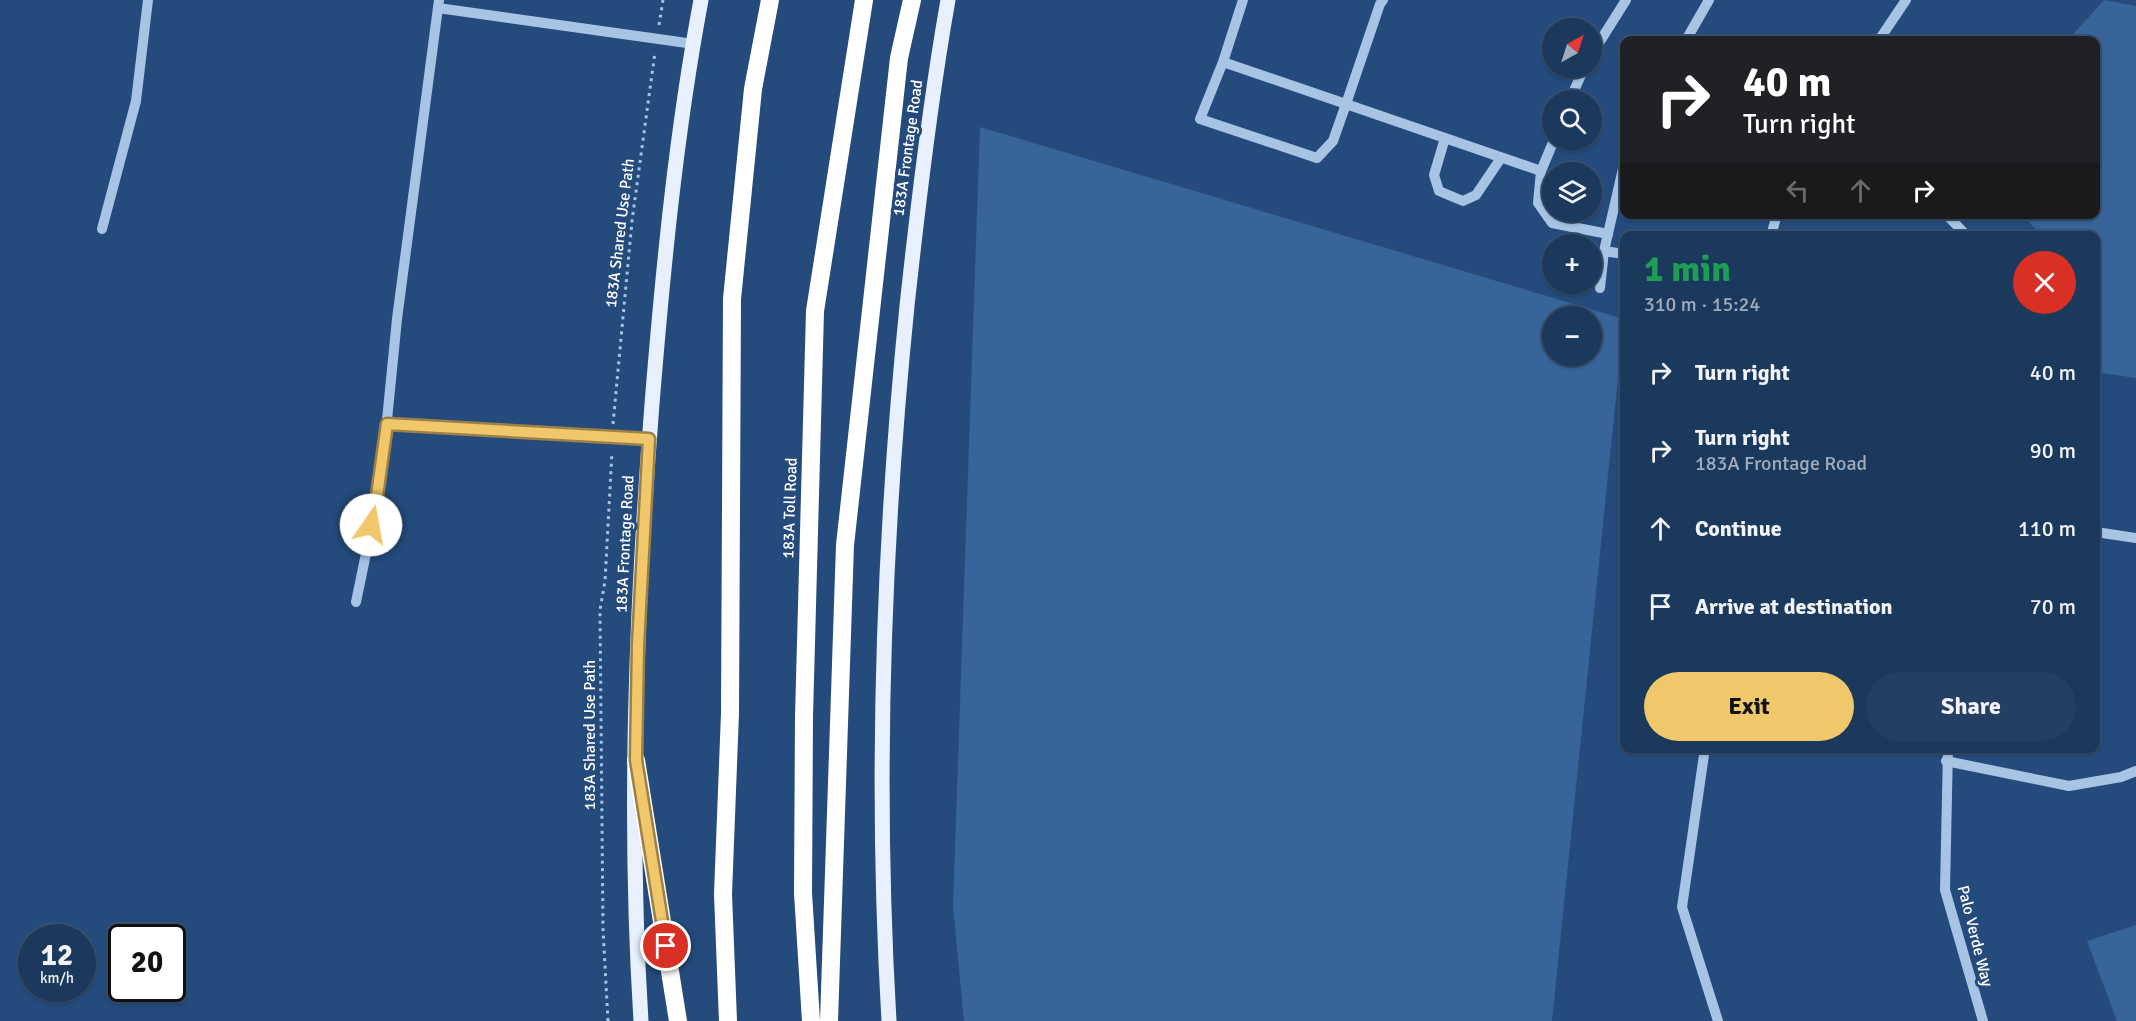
<!DOCTYPE html>
<meta charset="utf-8">
<style>
body{margin:0;font-family:Signika,sans-serif;background:#243f63;color:#f1f3f6;height:100vh;display:flex;flex-direction:column;font-size:22px;white-space:nowrap}
*{box-sizing:border-box;margin:0}
p{font-size:20px;color:#a0acbc}
.icon{flex:none;width:33px;height:33px;fill:none;stroke:currentColor;stroke-width:2;stroke-linecap:round;stroke-linejoin:round}
.map{position:relative;flex:1;overflow:hidden}
.drawer{position:absolute;left:1620px;top:231px;width:480px;height:522px;display:flex;flex-direction:column;background:#1b385d;border-radius:12px;box-shadow:0 2px 4px #0004,0 0 0 2px #395272}
.drawer>*{flex:none}
.hud{position:absolute;left:1620px;top:36px;width:480px;height:183px;border-radius:12px;box-shadow:0 2px 4px #0004,0 0 0 2px #395272;background:#202124;color:#fff;overflow:hidden}
.needle{width:39px;rotate:39deg}
.buttons{position:absolute;left:1542px;top:18px;display:grid;gap:12px}
.buttons a{display:grid;place-items:center;width:60px;height:60px;border-radius:50%;background:#1b385d;box-shadow:0 2px 4px #0004,0 0 0 2px #395272;font-size:30px}
.speed{position:absolute;left:18px;top:924px;display:flex;gap:12px;font-size:30px;font-weight:700;text-align:center}
.speed>*{display:grid;place-content:center;width:78px;height:78px;border-radius:50%;background:#1b385d;box-shadow:0 2px 4px #0004,0 0 0 2px #395272;line-height:1}
.speed small{font-size:15px;font-weight:400}
.speed .limit{border:3px solid #111;border-radius:9px;background:#fff;color:#111}
.pin{position:absolute;display:grid;place-items:center;width:51px;height:51px;color:#fff;margin:-26px;border:3px solid #fff;border-radius:50%;box-shadow:0 2px 6px #0007}
.me{position:absolute;width:66px;margin:-33px;rotate:12deg;stroke-linejoin:round;filter:drop-shadow(0 0 4px #0008)}
.turn{display:flex;align-items:center;gap:21px;height:126px;padding:0 24px;font-size:27px}
.turn .icon{width:78px;height:78px;stroke-width:2.5}
.turn b{display:block;font-size:42px;line-height:51px}
.lanes{display:flex;align-items:center;height:57px;padding:0 24px;background:#0003;justify-content:center;gap:30px;direction:ltr}
.lanes .off{opacity:.35}
.round{display:grid;place-items:center;flex:none;width:63px;height:63px;border-radius:32px;background:#243f63}
.head{display:flex;align-items:center;justify-content:space-between;height:102px;padding:0 24px}
h1{font-size:36px;font-weight:800;line-height:45px;color:#1e9e55}
.action{display:flex;gap:12px;margin-top:auto;padding:12px 24px}
.action a{flex:1;height:69px;border-radius:36px;background:#f0c76b;color:#111;font-size:24px;font-weight:800;line-height:69px;text-align:center}
.action a+a{background:#243f63;color:#f1f3f6}
ul{padding:0;list-style:none}
li{display:flex;align-items:center;gap:18px;height:78px;padding:0 24px}
li div{flex:1}
li b{display:block;font-size:22px}
li em{font-style:normal}
.map>svg:first-child{display:block}
</style>
<div class="map">
<svg width="2136" height="1021" viewBox="0 0 2136 1021">
<rect width="100%" height="100%" fill="#244b7c"/>
<g fill="#376599" fill-rule="evenodd">
<polygon points="2104,0 2136,6 2136,378 2096,372 2096,236 2040,235 2040,232 2020,215 2096,214 2096,40 2068,40"/>
<path d="M980,127L1624,319L1552,1021H964L953,906ZM1552,316H1592V356H1552Z"/>
<polygon points="2136,925 2136,1021 2117,1021 2087,941"/>
</g>
<g fill="none" stroke-linecap="round" stroke-linejoin="round">
<g stroke="#a7c4e5" stroke-width="3" stroke-dasharray="3 4.5" stroke-linecap="butt">
<polyline points="659,25 663,0"/>
<polyline points="613,424 632,221 655,52"/>
<polyline points="608,1021 603,929 600,610 605,581 612,452"/>
</g>
<g stroke="#a7c4e5" stroke-width="10">
<polyline points="1383,0 1380,4 1346,104 1541,171 1538,203 1552,223 1608,234"/>
<polyline points="438,8 694,44"/>
<polyline points="1686,40 1709,0"/>
<polyline points="1879,40 1906,0"/>
<polyline points="1592,54 1626,0"/>
<polyline points="1223,62 1200,119 1317,158 1333,141 1346,104 1223,62 1243,0"/>
<polyline points="1570,100 1584,68"/>
<polyline points="1445,138 1434,175 1439,191 1463,201 1476,195 1501,158"/>
<polyline points="1541,171 1554,140"/>
<polyline points="1946,214 1967,236"/>
<polyline points="102,229 136,101 148,0"/>
<polyline points="1771,236 1777,214"/>
<polyline points="1604,251 1624,254"/>
<polyline points="1600,288 1604,251 1624,164"/>
<polyline points="387,424 649,439"/>
<polyline points="2096,532 2136,538"/>
<polyline points="356,602 375,510 385,440 397,319 439,0"/>
<polyline points="1705,748 1682,907 1718,1021"/>
<polyline points="1948,748 1945,890 1983,1021"/>
<polyline points="1946,761 2069,786 2121,777 2136,771"/>
</g>
<g stroke="#e8f0fd" stroke-width="15">
<path d="M641,1021C628,816 636,608 652,404C663,269 676,133 701,0"/>
<path d="M889,1021C875,783 883,543 907,306C918,204 930,101 948,0"/>
</g>
<g stroke="#fff" stroke-width="18">
<polyline points="636,760 678,1021"/>
<polyline points="728,1021 723,894 730,713 732,299 753,89 770,0"/>
<polyline points="811,1021 803,893 804,716 815,311 864,0"/>
<polyline points="829,1021 845,545 899,58 912,0"/>
</g>
</g>
<g fill="none" stroke-linecap="round" stroke-linejoin="round">
<defs>
<polyline id="route" points="371,525 375,510 387,424 649,439 638,645 636,760 666,946"/>
</defs>
<use href="#route" stroke="#9c8146" stroke-width="15"/>
<use href="#route" stroke="#f0c76b" stroke-width="10"/>
</g>
<g text-anchor="middle" dominant-baseline="central" stroke-width="6" stroke-linejoin="round" paint-order="stroke">
<g font-size="16" fill="#fff" stroke="#244b7c">
<text transform="translate(908 148) rotate(-82)">183A Frontage Road</text>
<text transform="translate(620 233) rotate(-83)">183A Shared Use Path</text>
<text transform="translate(790 508) rotate(-88)">183A Toll Road</text>
<text transform="translate(625 544) rotate(-87)">183A Frontage Road</text>
<text transform="translate(590 735) rotate(-90)">183A Shared Use Path</text>
<text transform="translate(1975 936) rotate(76)">Palo Verde Way</text>
</g>
</g>
</svg>
<div class="buttons">
<a><svg class="needle" viewBox="-14 -14 28 28"><path d="M0-13l5 13h-10z" fill="#e53935"/><path d="M0 13l5-13h-10z" fill="#a0acbc"/></svg></a>
<a><svg class="icon" aria-label="search" viewBox="0 0 24 24"><circle cx="10" cy="10" r="6"/><path d="M15 15l6 6"/></svg></a>
<a><svg class="icon" aria-label="layers" viewBox="0 0 24 24"><path d="M12 4l9 5-9 5-9-5zM3 14l9 5 9-5"/></svg></a>
<a>+</a>
<a>−</a>
</div>
<div class="speed"><div>12<small>km/h</small></div><div class="limit">20</div></div>
<div class="pin" style="left:666px;top:946px;background:#d93025"><svg class="icon" aria-label="arrive" viewBox="0 0 24 24"><path d="M6 21V4h12l-3 4 3 4H6"/></svg></div>
<svg class="me" style="left:371px;top:525px" viewBox="-20 -20 40 40"><circle r="19" fill="#fff"/><path d="M0-13L10 11 0 6-10 11z" fill="#f0c76b"/></svg>
<div class="hud">
<div class="turn"><svg class="icon" aria-label="right" viewBox="0 0 24 24"><path d="M7 20v-9h11M14 6l5 5-5 5"/></svg><div><b>40 m</b>Turn right</div></div>
<div class="lanes"><svg class="icon off" aria-label="left" viewBox="0 0 24 24"><path d="M17 20v-9H6M10 6l-5 5 5 5"/></svg><svg class="icon off" aria-label="ahead" viewBox="0 0 24 24"><path d="M12 20V5M6 11l6-6 6 6"/></svg><svg class="icon" aria-label="right" viewBox="0 0 24 24"><path d="M7 20v-9h11M14 6l5 5-5 5"/></svg></div>
</div>
<section class="drawer">
<div class="head"><div><h1>1 min</h1><p>310 m · 15:24</p></div><a class="round" style="background:#d93025;color:#fff"><svg class="icon" aria-label="close" viewBox="0 0 24 24"><path d="M6 6l12 12M18 6L6 18"/></svg></a></div>
<ul>
<li><svg class="icon" aria-label="right" viewBox="0 0 24 24"><path d="M7 20v-9h11M14 6l5 5-5 5"/></svg><div><b>Turn right</b></div><em>40 m</em></li>
<li><svg class="icon" aria-label="right" viewBox="0 0 24 24"><path d="M7 20v-9h11M14 6l5 5-5 5"/></svg><div><b>Turn right</b><p>183A Frontage Road</p></div><em>90 m</em></li>
<li><svg class="icon" aria-label="ahead" viewBox="0 0 24 24"><path d="M12 20V5M6 11l6-6 6 6"/></svg><div><b>Continue</b></div><em>110 m</em></li>
<li><svg class="icon" aria-label="arrive" viewBox="0 0 24 24"><path d="M6 21V4h12l-3 4 3 4H6"/></svg><div><b>Arrive at destination</b></div><em>70 m</em></li>
</ul>
<div class="action"><a>Exit</a><a>Share</a></div>
</section>
</div>
